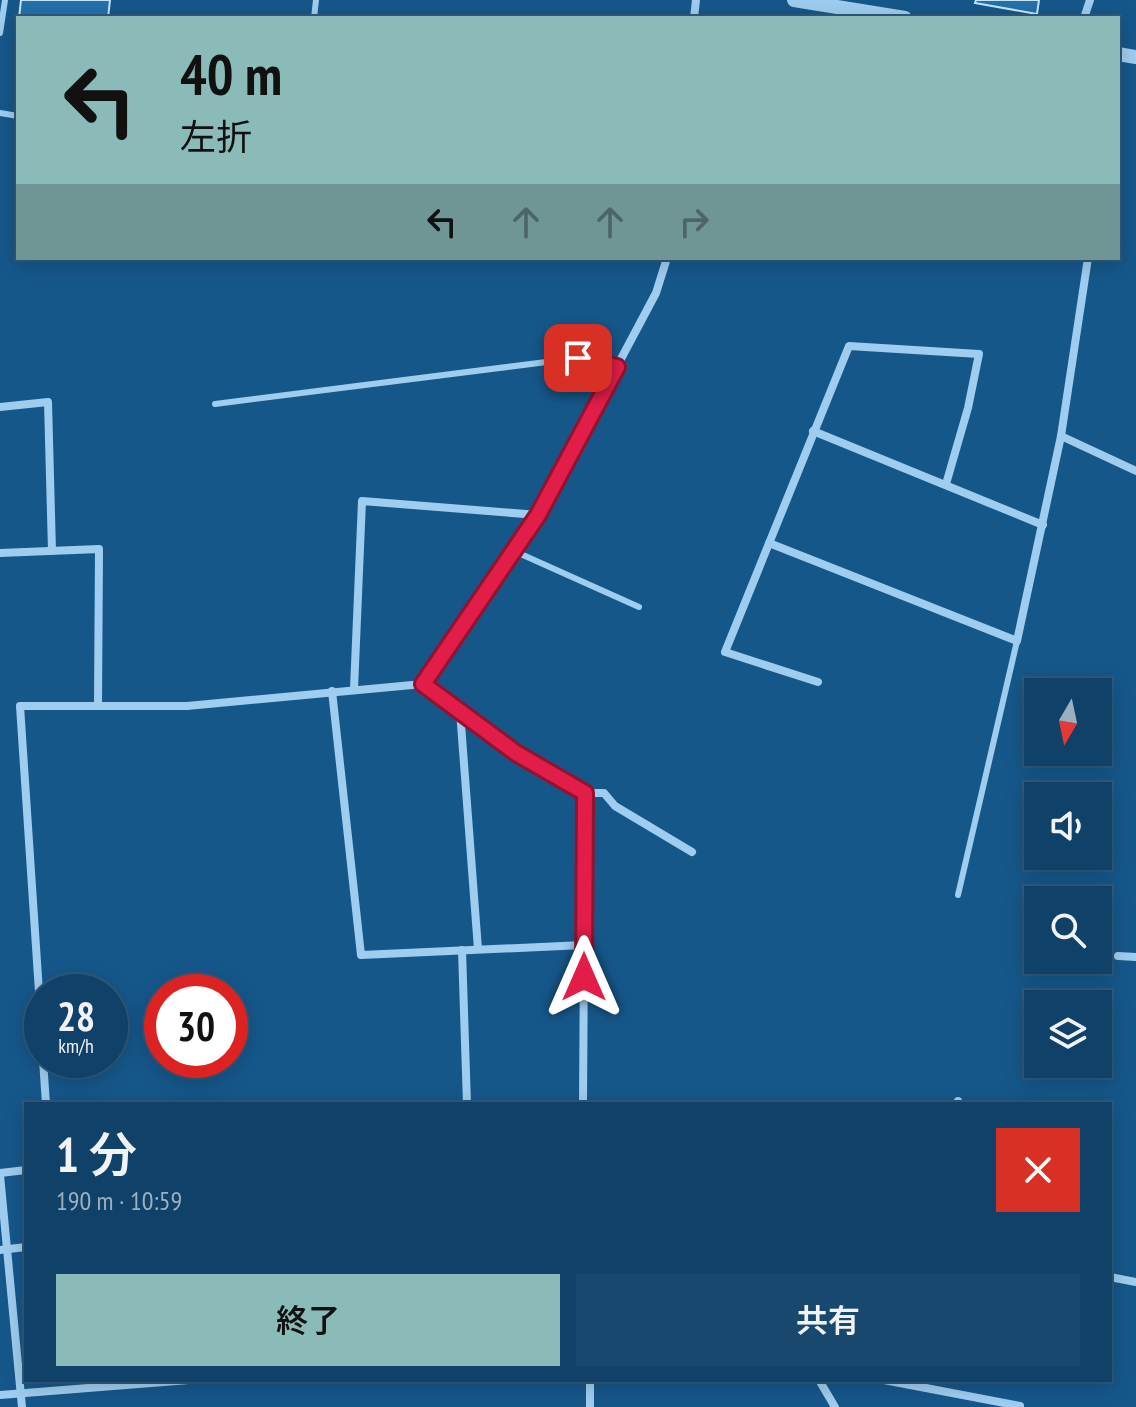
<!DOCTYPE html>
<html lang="ja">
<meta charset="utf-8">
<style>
body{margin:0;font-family:"PT Sans Narrow","Noto Sans JP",sans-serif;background:#19486e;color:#f1f3f6;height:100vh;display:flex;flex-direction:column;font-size:30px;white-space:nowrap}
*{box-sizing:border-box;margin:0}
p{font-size:26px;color:#9cafc0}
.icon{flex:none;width:44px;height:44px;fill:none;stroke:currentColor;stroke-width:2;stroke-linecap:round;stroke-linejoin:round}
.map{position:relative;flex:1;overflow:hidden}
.details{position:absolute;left:24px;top:1102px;width:1088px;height:280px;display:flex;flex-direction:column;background:#104168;border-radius:0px;box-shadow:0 4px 20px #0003,0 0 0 2px #305a7c}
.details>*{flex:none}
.hud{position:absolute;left:16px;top:16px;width:1104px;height:244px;border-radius:0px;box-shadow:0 4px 20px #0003,0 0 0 2px #305a7c;background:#8bbbb9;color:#111;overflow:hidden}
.needle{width:52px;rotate:189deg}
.fabs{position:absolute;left:1024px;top:678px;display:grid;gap:16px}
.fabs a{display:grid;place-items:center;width:88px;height:88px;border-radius:0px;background:#104168;box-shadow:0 4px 20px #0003,0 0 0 2px #305a7c;font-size:40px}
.speed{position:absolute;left:24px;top:974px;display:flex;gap:16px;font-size:40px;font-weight:700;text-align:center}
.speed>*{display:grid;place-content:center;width:104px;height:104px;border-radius:50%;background:#104168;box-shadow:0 4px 20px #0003,0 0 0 2px #305a7c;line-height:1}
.speed small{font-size:20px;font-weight:400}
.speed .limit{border:12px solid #d22;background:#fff;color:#111}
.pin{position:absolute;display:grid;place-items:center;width:68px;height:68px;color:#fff;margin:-34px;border-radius:16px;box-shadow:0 4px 12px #0006}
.me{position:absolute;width:88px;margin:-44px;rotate:0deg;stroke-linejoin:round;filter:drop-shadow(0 0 6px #0008)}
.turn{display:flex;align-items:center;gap:28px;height:168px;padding:0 32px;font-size:36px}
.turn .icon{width:104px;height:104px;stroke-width:2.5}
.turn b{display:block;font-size:56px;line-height:68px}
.lanes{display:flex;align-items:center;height:76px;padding:0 32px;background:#0003;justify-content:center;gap:40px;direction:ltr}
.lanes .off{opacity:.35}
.round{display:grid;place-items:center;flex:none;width:84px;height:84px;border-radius:0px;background:#19486e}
.headline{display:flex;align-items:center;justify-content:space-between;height:136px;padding:0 32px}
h1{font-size:48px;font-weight:600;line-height:60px}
.button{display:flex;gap:16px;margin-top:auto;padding:16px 32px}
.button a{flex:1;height:92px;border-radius:0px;background:#8bbbb9;color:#111;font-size:32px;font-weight:600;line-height:92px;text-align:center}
.button a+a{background:#19486e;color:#f1f3f6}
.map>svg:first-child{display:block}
</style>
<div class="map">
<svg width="1136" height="1407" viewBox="0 0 1136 1407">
<rect width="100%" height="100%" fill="#16578a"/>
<g fill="#2470a9" stroke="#c5e4fb" stroke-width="2">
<polygon points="21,0 110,0 108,18 19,18"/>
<polygon points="976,0 1039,0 1037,14 975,3"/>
</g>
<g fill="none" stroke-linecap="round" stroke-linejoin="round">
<g stroke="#9fcdef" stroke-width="6">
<polyline points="314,18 316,0"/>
<polyline points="0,33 5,0"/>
<polyline points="0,113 18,116"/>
<polyline points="215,404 578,358 617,367"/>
<polyline points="514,551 639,607"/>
<polyline points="958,895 1017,641"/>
</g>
<g stroke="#9fcdef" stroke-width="8">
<polyline points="694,18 696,0"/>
<polyline points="1084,18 1090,0"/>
<polyline points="667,258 656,293 538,515 423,684 516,753 585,793 604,793 615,806 692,852"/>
<polyline points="0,407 48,402 52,551"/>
<polyline points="813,431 1043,525"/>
<polyline points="1061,436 1136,471"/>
<polyline points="769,543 1017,641 1061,436 1088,258"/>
<polyline points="0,553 99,549 98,704"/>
<polyline points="818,682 725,652 849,346 979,354 968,408 946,484"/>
<polyline points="354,689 362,501 538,515"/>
<polyline points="332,691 361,955 584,945"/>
<polyline points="460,711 478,949"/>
<polyline points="462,950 467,1104"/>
<polyline points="1118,956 1136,957"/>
<polyline points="42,1037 20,706 187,706 423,684"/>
<polyline points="43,1060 46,1104"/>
<polyline points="583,1104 585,793"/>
<polyline points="958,1104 958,1101"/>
<polyline points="0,1173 26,1170"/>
<polyline points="0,1175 22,1407"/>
<polyline points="0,1250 26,1247"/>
<polyline points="1110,1277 1136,1282"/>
<polyline points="819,1380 835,1407"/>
<polyline points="884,1380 1020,1406"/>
<polyline points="0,1395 189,1380"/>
<polyline points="590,1407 590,1380"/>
</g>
<g stroke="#9fcdef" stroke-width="14">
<polyline points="794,0 905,18"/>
<polyline points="1118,54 1136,57"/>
</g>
</g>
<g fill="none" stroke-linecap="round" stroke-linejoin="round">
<defs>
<polyline id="route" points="578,358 617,367 538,515 423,684 516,753 585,793 584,977"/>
</defs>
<use href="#route" stroke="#92132f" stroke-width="20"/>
<use href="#route" stroke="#e11d48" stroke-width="14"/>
</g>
</svg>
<div class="fabs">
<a><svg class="needle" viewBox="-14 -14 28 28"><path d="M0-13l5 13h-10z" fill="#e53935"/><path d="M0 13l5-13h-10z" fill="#9cafc0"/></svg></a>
<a><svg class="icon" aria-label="sound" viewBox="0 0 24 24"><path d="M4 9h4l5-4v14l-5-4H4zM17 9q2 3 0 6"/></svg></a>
<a><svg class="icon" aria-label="search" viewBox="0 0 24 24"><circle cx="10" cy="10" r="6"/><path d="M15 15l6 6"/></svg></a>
<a><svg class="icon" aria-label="layers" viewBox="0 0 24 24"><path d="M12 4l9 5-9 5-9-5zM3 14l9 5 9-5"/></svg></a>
</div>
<div class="speed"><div>28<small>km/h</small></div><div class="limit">30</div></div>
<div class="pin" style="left:578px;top:358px;background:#d93025"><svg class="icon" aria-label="arrive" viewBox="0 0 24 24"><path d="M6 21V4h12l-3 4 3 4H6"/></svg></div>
<svg class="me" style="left:584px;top:977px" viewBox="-20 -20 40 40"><path d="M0-17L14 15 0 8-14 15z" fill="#e11d48" stroke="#fff" stroke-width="4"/></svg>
<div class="hud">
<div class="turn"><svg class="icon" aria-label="left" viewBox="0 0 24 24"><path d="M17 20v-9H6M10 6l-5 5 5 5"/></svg><div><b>40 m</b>左折</div></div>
<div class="lanes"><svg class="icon" aria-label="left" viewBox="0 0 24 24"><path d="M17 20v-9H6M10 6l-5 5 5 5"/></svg><svg class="icon off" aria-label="ahead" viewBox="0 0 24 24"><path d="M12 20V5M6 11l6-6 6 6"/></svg><svg class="icon off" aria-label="ahead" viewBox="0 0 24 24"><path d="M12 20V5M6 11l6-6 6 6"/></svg><svg class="icon off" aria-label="right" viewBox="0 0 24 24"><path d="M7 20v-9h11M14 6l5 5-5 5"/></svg></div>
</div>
<section class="details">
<div class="headline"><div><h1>1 分</h1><p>190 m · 10:59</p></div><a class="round" style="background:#d93025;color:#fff"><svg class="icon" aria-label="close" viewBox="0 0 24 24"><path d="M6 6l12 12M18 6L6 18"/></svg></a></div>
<div class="button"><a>終了</a><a>共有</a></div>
</section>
</div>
